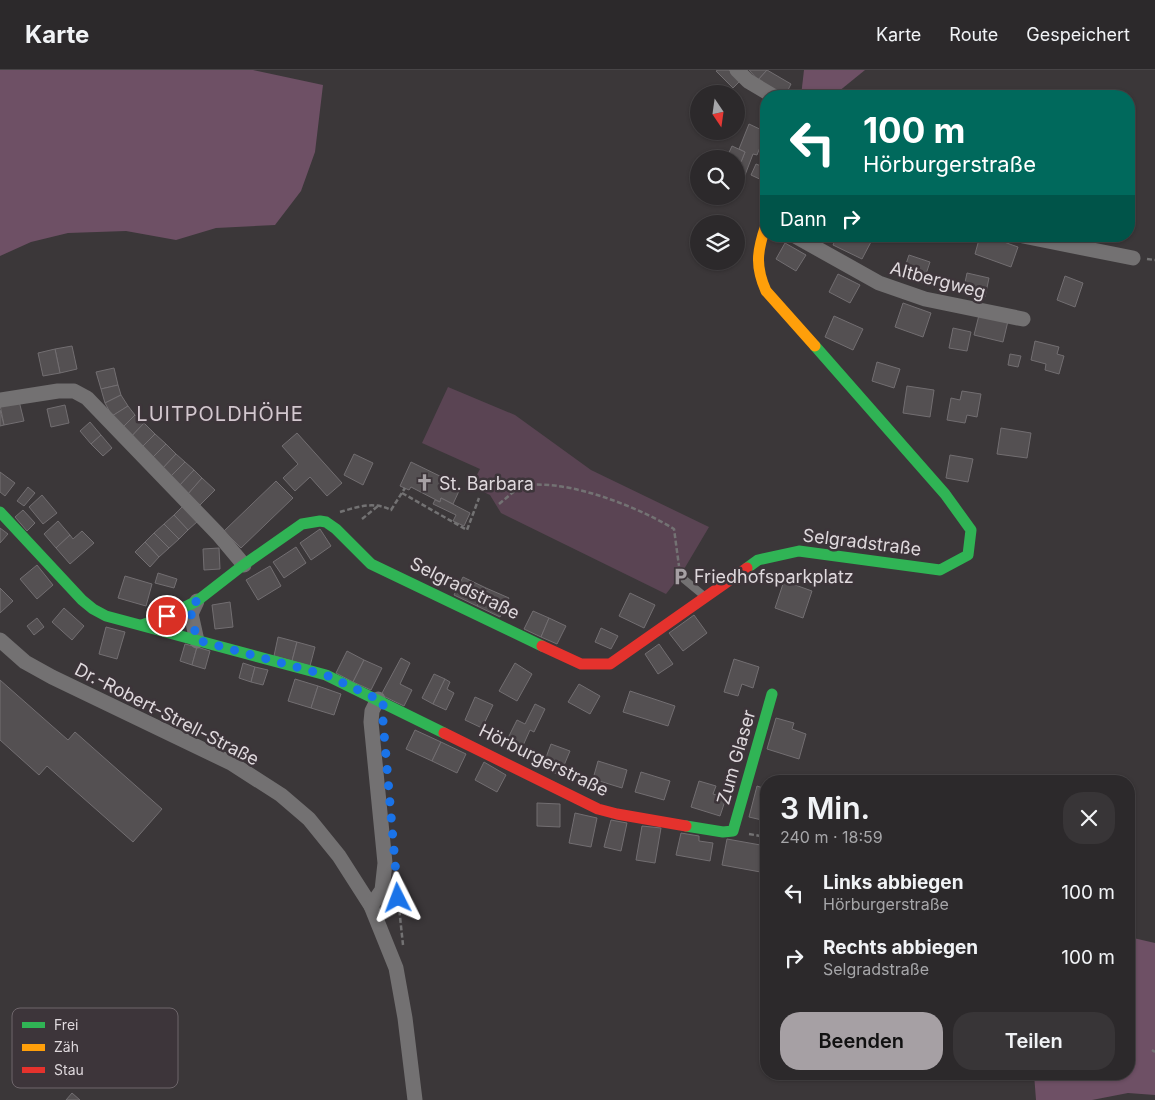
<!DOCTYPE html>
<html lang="de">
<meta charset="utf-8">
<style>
body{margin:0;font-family:Inter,sans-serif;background:#383537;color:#f1f3f6;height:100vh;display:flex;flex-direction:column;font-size:19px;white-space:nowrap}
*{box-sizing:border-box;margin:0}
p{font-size:16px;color:#a6a6a9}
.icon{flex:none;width:28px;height:28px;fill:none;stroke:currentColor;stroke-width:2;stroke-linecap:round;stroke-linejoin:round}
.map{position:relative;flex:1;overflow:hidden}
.sheet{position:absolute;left:760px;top:705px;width:375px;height:305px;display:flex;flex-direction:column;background:#2c292b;border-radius:20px;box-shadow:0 1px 4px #0004,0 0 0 1px #484547}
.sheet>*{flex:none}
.banner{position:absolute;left:760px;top:20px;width:375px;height:152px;border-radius:20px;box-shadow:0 1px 4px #0004,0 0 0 1px #484547;background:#00695c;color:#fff;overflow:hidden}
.needle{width:32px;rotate:167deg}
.controls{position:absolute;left:690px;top:15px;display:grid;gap:10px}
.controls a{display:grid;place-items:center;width:55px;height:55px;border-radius:50%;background:#2c292b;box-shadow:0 1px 4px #0004,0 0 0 1px #484547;font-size:25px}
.pin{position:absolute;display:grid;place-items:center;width:42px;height:42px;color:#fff;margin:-21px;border:2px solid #fff;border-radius:50%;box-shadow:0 1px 5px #0007}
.me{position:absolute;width:55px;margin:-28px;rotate:357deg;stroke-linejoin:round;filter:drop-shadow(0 0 4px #0008)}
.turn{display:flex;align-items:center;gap:18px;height:105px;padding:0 20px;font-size:22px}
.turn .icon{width:65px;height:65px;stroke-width:2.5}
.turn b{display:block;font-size:35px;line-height:42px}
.then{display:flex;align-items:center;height:48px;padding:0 20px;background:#0003;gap:10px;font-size:19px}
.round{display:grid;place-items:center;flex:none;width:52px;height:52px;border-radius:20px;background:#383537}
.headline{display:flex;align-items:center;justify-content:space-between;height:85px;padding:0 20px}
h1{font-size:30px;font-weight:600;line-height:38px}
.primary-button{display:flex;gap:10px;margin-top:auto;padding:10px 20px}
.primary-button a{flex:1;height:58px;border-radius:20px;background:#a6a0a4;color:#111;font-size:20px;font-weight:600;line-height:58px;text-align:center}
.primary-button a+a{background:#383537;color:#f1f3f6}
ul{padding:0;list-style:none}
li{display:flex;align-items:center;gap:15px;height:65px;padding:0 20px}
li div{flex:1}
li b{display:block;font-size:19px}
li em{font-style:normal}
header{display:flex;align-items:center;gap:30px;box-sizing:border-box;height:70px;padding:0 25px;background:#2c292b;border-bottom:1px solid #484547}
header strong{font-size:24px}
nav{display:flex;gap:28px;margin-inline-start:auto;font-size:18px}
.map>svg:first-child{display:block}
</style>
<header>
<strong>Karte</strong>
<nav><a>Karte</a><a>Route</a><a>Gespeichert</a></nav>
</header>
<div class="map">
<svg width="1155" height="1030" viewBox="0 0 1155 1030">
<rect width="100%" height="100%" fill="#3b3739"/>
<polygon fill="#5a4453" points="448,317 515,345 591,400 709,457 680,506 666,524 501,443 490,425 471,416 480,399 422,373"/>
<g fill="#6e5065">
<polygon points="0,0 253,0 323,15 315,82 301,121 275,155 216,158 176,170 126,161 68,163 31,172 0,186"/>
<polygon points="804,0 865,0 833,26 801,26"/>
<polygon points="1129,867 1155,873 1155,1025 1128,1023 1092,1030 1036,1030 1034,1004 1129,1004"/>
</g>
<g fill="#545052" stroke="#726e71">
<polygon points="718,0 729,0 740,11 733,18 716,1"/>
<polygon points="749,0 767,0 758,10"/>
<polygon points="767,0 791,14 785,26 758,10"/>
<polygon points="749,54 766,62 757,85 753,84 742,113 739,111 738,115 736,114 736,90 741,92 745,82 739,79"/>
<polygon points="732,76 745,82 741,92 727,87"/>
<polygon points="714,81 727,87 733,89 711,89"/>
<polygon points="756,94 766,98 766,112 751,105"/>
<polygon points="837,166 864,166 872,170 862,189 833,175"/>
<polygon points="924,166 937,166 935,171"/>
<polygon points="980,166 987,166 1018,177 1011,197 975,184"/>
<polygon points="785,173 806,185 796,201 776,189"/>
<polygon points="909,185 930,192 923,213 902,206"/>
<polygon points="967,203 989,208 985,227 963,222"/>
<polygon points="838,204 860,215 850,233 829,222"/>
<polygon points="1065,206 1083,213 1075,237 1057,230"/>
<polygon points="903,233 931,243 923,267 895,257"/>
<polygon points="979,245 1008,251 1003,272 974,265"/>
<polygon points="834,246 863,259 853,280 825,267"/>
<polygon points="953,258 971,262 967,281 949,278"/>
<polygon points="1035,271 1059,277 1057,284 1064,286 1059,304 1045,300 1046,294 1031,290"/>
<polygon points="72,276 77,299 60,303 55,279"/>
<polygon points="55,279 60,303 43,306 38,283"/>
<polygon points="1010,284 1021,286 1018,297 1008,295"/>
<polygon points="877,292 900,299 894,318 872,311"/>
<polygon points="114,298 118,315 101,319 96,302"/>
<polygon points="118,315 121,325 105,333 101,319"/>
<polygon points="907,316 934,320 930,347 903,343"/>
<polygon points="962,321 981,324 977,347 967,345 965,353 947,350 951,328 960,330"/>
<polygon points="121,325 128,336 112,346 105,333"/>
<polygon points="19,331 24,351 4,355 0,335"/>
<polygon points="65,335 69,353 51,357 47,339"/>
<polygon points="128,336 135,345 121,359 112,346"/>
<polygon points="0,340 4,355 0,356"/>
<polygon points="135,345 144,353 129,369 121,359"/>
<polygon points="90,352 101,365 91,374 80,361"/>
<polygon points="144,353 155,364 140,379 129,369"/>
<polygon points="1001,358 1031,363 1027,388 997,384"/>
<polygon points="297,363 342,413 327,426 310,407 295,421 283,408 298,394 282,376"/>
<polygon points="155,364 166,374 151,389 140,379"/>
<polygon points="101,365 112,378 103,386 91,374"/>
<polygon points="166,374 176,384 162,399 151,389"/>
<polygon points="176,384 185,392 170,407 162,399"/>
<polygon points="354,384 373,393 363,415 344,405"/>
<polygon points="950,385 973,389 968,412 946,408"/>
<polygon points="185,392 194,400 179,416 170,407"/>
<polygon points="411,392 450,411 447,416 459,421 453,434 441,428 440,432 411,417 409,420 400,416"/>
<polygon points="194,400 202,408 188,424 179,416"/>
<polygon points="0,402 15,413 5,426 0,422"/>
<polygon points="202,408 215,420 200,435 188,424"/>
<polygon points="276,411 293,428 241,478 224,461"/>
<polygon points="28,417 35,423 24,436 17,431"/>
<polygon points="42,425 57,443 43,454 29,437"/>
<polygon points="441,428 470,443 464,456 453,451 456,445 433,434 435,430 440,432"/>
<polygon points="183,436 198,451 188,460 174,445"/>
<polygon points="23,440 35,453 27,461 15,447"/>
<polygon points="174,445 188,460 179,469 164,454"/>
<polygon points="58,451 70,465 56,478 44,464"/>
<polygon points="164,454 179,469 169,478 154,463"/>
<polygon points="0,458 8,464 0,473"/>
<polygon points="320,459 331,476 311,490 300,473"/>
<polygon points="82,461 94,473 70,494 56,478 70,465 73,469"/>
<polygon points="154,463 169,478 159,487 145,472"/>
<polygon points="145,472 159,487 150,497 135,482"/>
<polygon points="296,477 306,493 284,508 273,492"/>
<polygon points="219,478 220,499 204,500 203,479"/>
<polygon points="37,495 53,515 37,529 20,509"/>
<polygon points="270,496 281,516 258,530 246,510"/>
<polygon points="158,503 177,509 174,518 155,513"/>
<polygon points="125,506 152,514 146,536 118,528"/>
<polygon points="463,507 486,518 477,536 454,525"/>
<polygon points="784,511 812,521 803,548 775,538"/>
<polygon points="0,518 13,531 0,543"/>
<polygon points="486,518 509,528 500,547 477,536"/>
<polygon points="630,523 655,535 644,558 619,546"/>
<polygon points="230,532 233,557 215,559 212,535"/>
<polygon points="64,538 84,556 72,570 52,552"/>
<polygon points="533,541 549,548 541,567 524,559"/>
<polygon points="694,545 707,563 683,581 669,563"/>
<polygon points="37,548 44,557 34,565 27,556"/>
<polygon points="549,548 566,556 557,574 541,567"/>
<polygon points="106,557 125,562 117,589 99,584"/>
<polygon points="601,558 618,566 611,579 595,572"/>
<polygon points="278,567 297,572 292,591 274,586"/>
<polygon points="297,572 315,577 310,596 292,591"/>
<polygon points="185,574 197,577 192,595 180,591"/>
<polygon points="659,574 673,594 658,604 645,584"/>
<polygon points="197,577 210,581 205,599 192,595"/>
<polygon points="347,581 364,590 353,612 336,603"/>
<polygon points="401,588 410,593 400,614 412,620 404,636 381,625"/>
<polygon points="734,589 759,597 753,618 742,614 738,626 724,622"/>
<polygon points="364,590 382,598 371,620 353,612"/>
<polygon points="243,593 255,597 251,612 239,608"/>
<polygon points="515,593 532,604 517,631 499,621"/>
<polygon points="255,597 268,600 263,615 251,612"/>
<polygon points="434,604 445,609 433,634 422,628"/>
<polygon points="295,609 318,616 311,638 288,631"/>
<polygon points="445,609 450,612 447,619 454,623 446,640 433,634"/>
<polygon points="0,610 68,670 75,662 162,739 133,772 47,696 39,705 0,670"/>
<polygon points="579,614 600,626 590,644 568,632"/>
<polygon points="318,616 341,624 334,645 311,638"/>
<polygon points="630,621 675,636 668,656 623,642"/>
<polygon points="475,627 493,635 482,658 465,650"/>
<polygon points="535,634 545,639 534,662 530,660 521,680 506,672 517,650 525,654"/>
<polygon points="776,648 794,653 792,659 806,664 799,689 767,679"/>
<polygon points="415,660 441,672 432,691 406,679"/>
<polygon points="441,672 466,684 457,703 432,691"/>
<polygon points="551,674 570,681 560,705 542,698"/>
<polygon points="598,691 627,700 622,718 593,709"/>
<polygon points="484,692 506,705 497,722 475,710"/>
<polygon points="641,702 670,711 664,730 635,722"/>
<polygon points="699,711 716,716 713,724 726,728 720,746 691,737"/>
<polygon points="757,716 766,719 766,751 749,747"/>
<polygon points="537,733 560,734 560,757 537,756"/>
<polygon points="575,743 597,748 591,777 569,773"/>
<polygon points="611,750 627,753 621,781 604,777"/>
<polygon points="642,756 661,758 655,793 636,790"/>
<polygon points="681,763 699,766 699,771 713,773 710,791 676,785"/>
<polygon points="727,769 766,776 766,803 722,795"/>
<polygon points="72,1023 80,1030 66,1030"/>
</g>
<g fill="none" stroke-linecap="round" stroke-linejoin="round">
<g stroke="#737273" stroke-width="2.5" stroke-dasharray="5 2.5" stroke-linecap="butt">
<polyline points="1147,189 1155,190"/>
<polyline points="402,423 467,460 479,428"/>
<path d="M499,434L523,414C535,415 547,414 558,416C595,421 643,440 674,459L679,496"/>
<path d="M340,442C357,437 374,431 391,440L405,418"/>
<polyline points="362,449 378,436"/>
<polyline points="749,764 766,767"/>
<polyline points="397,818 403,875"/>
<polyline points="1152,980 1155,982"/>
</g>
<polyline stroke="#737172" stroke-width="8" points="680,506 703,525"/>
<g stroke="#737172" stroke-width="15">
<polyline points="737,0 748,11 773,26"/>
<polyline points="795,166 879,213 925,229 1023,249"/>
<polyline points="1023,166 1133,188"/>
<polyline points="0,330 58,321 74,321 87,328 218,464 244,495"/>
<polyline points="197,531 191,544 197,571"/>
<polyline points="0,570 25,592 52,607 231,693 281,725 309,749 339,786 371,836 396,898 405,948 415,1030"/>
<polyline points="371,836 382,820 385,793 371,652 372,641 378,629"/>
</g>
<g stroke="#30b455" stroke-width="11">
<polyline points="0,442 82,530 93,539 106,546 326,605 444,663"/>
<polyline points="747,498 758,490 799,481 940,500 968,485 971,460 945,424 815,276"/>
<polyline points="142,555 167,546 197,531 242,496 302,454 320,451 326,452 336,459 371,494 542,576"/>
<polyline points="686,756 723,762 733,761 772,624"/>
</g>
<path stroke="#ff9f0a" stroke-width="11" d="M766,155C757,181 755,196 766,221L815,276"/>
<g stroke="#e5322d" stroke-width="11">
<polyline points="542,576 581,594 610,594 747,498"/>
<polyline points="444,663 598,739 617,744 686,756"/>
</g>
</g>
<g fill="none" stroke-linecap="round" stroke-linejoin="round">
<polyline stroke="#1a73e8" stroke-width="9" stroke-dasharray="0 16.2" points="167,546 197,531 191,544 197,570 326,605 384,632 382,639 398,828"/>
</g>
<defs>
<symbol id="church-bare" viewBox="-9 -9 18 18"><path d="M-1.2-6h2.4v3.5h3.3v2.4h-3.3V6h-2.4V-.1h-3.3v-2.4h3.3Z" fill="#a6a0a4" stroke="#3d353a" stroke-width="2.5" paint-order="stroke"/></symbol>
<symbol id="parking-bare" viewBox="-9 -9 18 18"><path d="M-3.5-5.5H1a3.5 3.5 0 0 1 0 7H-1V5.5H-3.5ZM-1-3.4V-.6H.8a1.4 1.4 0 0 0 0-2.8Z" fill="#a6a0a4" stroke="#3d353a" stroke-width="2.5" paint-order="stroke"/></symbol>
</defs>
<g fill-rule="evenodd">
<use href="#church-bare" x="412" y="400" width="25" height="25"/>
<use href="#parking-bare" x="668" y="494" width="25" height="25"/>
</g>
<g text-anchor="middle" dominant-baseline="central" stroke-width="5" stroke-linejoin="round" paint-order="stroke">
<g font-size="18" fill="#dfd9dd" stroke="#3d353a">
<text transform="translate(938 210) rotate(15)">Altbergweg</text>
<text transform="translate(862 472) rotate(7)">Selgradstraße</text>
<text transform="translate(465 518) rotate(26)">Selgradstraße</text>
<text transform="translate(167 644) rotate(27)">Dr.-Robert-Strell-Straße</text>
<text transform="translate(736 687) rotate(-74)">Zum Glaser</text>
<text transform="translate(544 690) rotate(26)">Hörburgerstraße</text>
</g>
<g font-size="18" fill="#dfd9dd" stroke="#3d353a" text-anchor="start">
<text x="439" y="413">St. Barbara</text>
<text x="694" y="506">Friedhofsparkplatz</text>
</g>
<g font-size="20" letter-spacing="1" fill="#d3c8cf" stroke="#3d353a">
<text x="220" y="344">LUITPOLDHÖHE</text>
</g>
</g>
<rect x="12" y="938" width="166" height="80" rx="8" fill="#3d353a" stroke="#6e666b" stroke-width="1"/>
<rect x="22" y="952" width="23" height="6" fill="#30b455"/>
<rect x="22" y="974" width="23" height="7" fill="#ff9f0a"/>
<rect x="22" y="997" width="23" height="6" fill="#e5322d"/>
<g font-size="14" fill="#dfd9dd">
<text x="54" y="960">Frei</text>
<text x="54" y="982">Zäh</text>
<text x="54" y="1005">Stau</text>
</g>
</svg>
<div class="controls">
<a><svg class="needle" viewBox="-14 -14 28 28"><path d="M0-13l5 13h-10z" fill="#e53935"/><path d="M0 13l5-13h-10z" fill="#a6a6a9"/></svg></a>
<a><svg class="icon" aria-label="search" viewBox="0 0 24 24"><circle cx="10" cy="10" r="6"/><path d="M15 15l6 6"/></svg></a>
<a><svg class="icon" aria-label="layers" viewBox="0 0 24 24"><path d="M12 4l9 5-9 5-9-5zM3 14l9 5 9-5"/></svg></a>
</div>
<div class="pin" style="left:167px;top:546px;background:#d93025"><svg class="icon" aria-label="arrive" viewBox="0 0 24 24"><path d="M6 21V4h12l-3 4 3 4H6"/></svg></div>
<svg class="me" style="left:398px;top:828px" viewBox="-20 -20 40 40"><path d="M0-17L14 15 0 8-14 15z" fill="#1a73e8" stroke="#fff" stroke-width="4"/></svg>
<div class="banner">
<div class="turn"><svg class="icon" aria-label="left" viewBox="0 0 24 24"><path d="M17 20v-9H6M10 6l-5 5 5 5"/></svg><div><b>100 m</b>Hörburgerstraße</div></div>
<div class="then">Dann<svg class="icon" aria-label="right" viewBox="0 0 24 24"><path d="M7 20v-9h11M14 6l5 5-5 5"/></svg></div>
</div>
<section class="sheet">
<div class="headline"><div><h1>3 Min.</h1><p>240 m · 18:59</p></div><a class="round"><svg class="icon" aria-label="close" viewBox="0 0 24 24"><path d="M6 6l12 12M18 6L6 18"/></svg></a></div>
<ul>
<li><svg class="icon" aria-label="left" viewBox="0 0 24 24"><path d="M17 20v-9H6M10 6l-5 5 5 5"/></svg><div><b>Links abbiegen</b><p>Hörburgerstraße</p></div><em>100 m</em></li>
<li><svg class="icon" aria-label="right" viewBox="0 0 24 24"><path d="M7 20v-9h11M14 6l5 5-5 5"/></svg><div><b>Rechts abbiegen</b><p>Selgradstraße</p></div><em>100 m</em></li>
</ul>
<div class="primary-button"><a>Beenden</a><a>Teilen</a></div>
</section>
</div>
